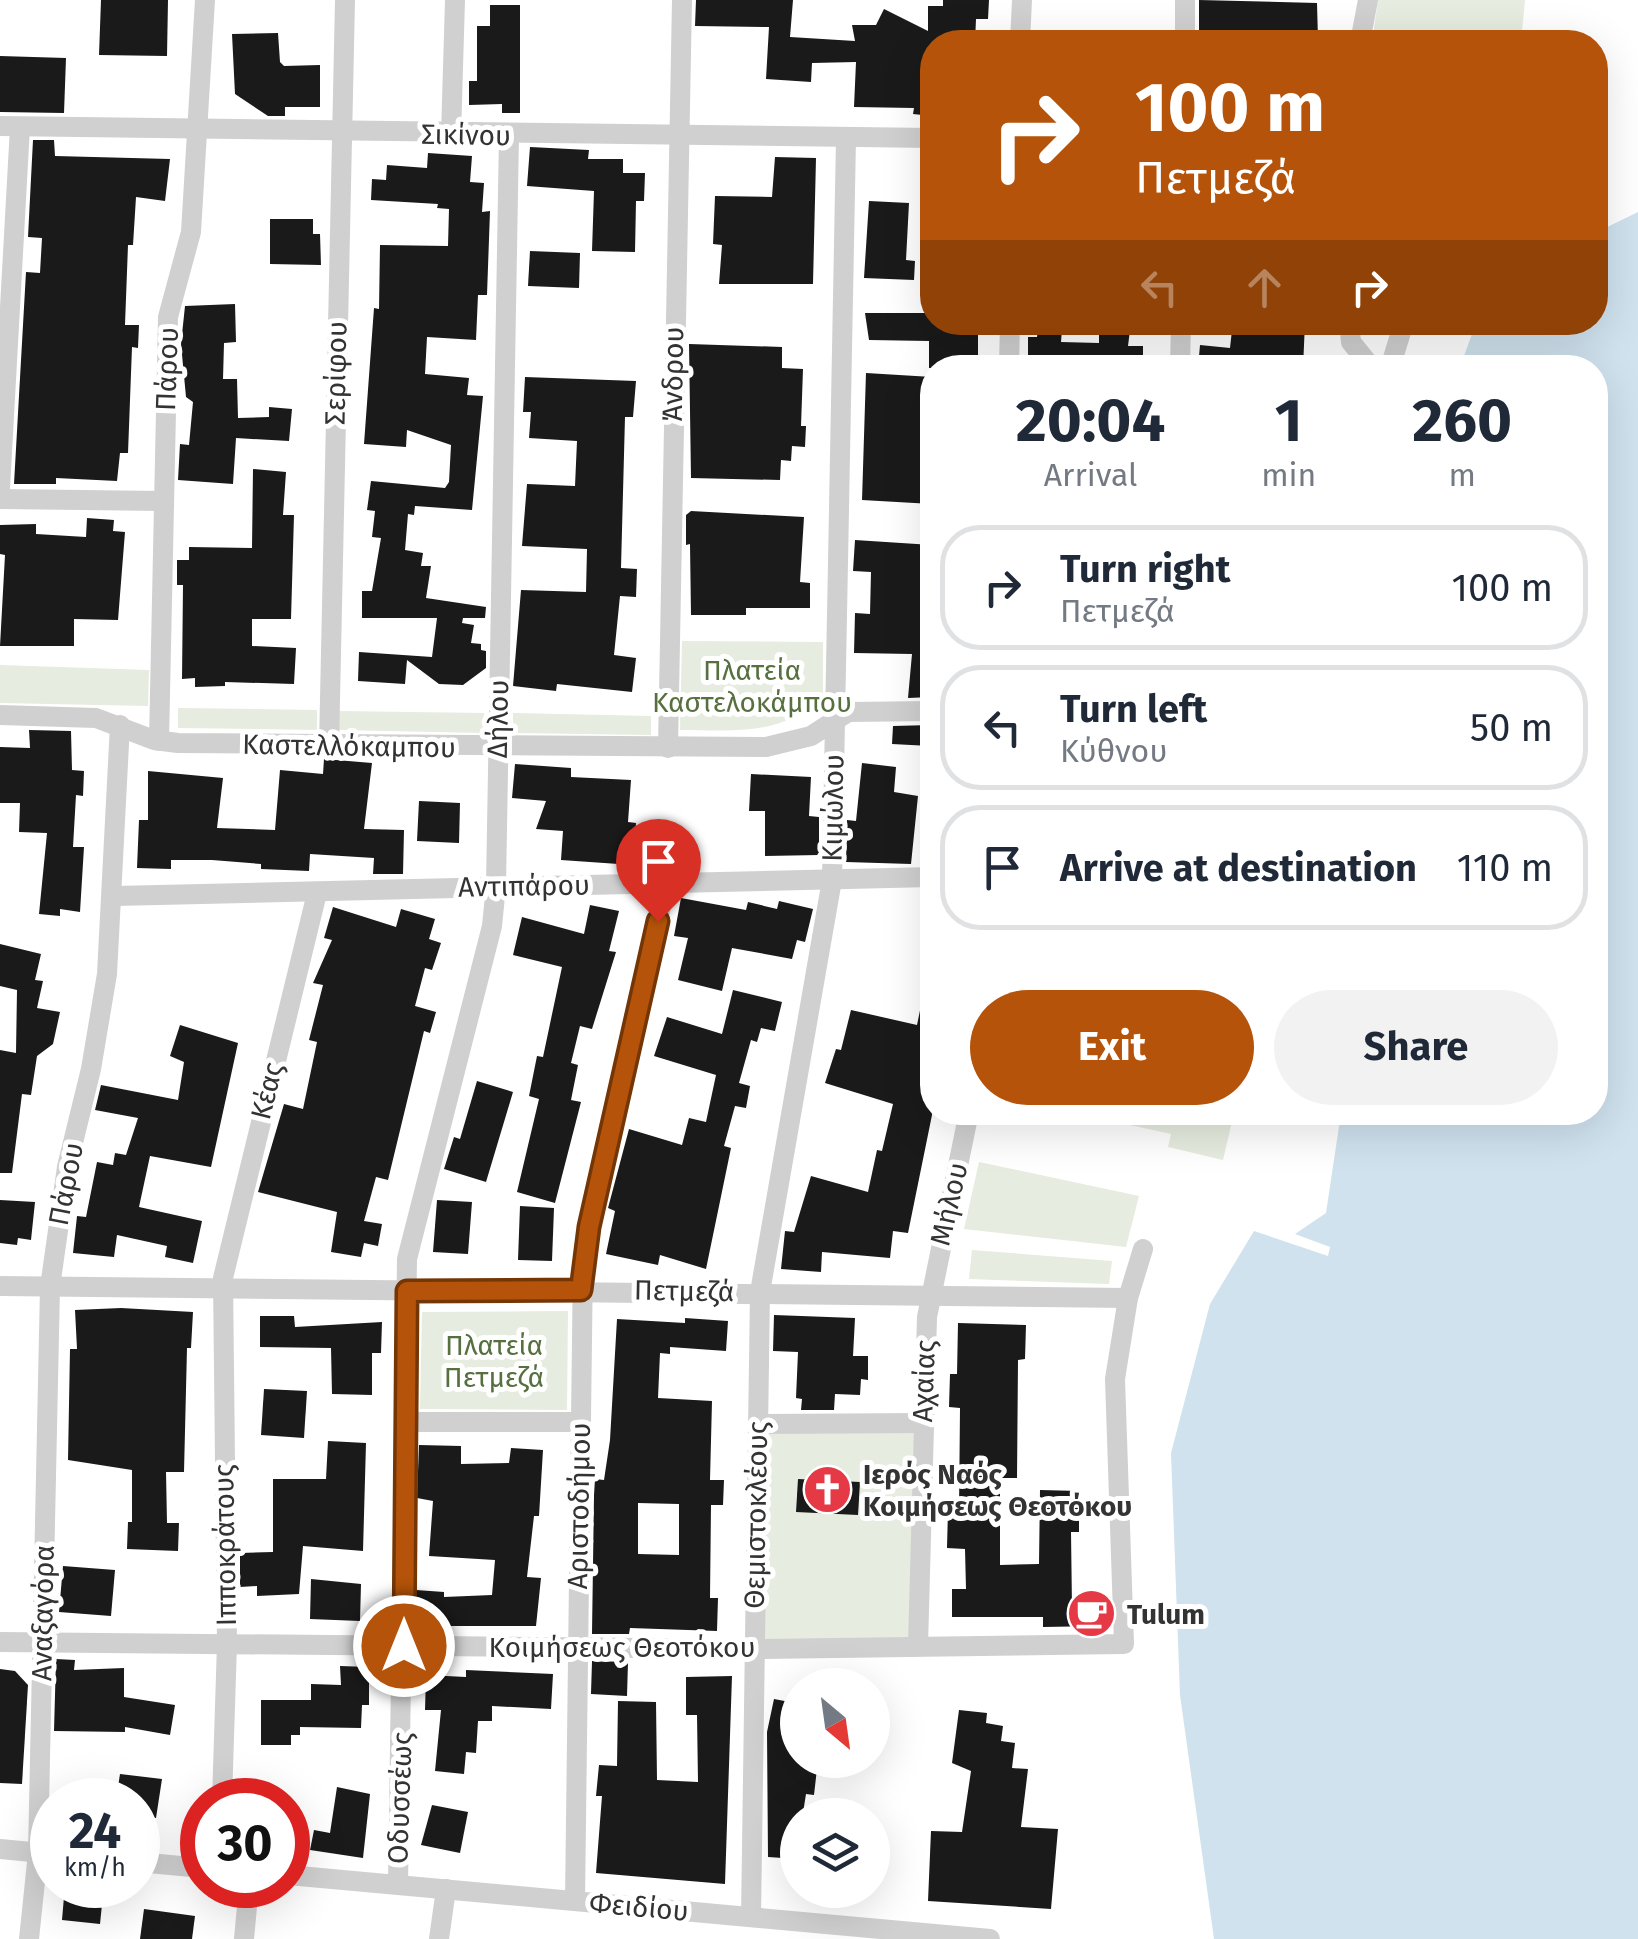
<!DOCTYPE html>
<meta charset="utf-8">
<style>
body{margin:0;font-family:"Fira Sans",sans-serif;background:#f2f2f3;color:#1f2937;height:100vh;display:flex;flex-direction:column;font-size:38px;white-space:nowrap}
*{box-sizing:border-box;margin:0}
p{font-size:32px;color:#747a83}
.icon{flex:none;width:55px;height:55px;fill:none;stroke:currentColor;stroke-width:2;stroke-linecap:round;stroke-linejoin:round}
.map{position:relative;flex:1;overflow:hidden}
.sheet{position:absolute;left:920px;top:355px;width:688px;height:770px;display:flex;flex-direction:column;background:#fff;border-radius:40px;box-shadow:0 10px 40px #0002}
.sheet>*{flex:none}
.top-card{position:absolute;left:920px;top:30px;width:688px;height:305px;border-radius:40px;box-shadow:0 10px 40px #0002;background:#b45309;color:#fff;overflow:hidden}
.needle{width:65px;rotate:151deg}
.fabs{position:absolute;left:780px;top:1668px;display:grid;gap:20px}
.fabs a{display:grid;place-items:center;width:110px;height:110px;border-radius:50%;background:#fff;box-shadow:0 10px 40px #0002;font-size:50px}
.speed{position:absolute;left:30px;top:1778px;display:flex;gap:20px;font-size:50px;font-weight:700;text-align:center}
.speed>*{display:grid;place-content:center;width:130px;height:130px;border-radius:50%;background:#fff;box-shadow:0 10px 40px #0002;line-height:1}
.speed small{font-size:25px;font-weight:400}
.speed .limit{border:15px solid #d22;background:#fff;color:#111}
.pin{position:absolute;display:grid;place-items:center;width:85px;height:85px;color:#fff;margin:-102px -42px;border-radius:50% 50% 50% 0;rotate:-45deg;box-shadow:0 0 10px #0007}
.pin .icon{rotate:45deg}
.me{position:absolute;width:110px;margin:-55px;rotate:0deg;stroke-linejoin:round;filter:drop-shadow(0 0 8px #0008)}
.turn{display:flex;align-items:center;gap:35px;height:210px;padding:0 50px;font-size:45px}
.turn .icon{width:130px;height:130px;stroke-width:2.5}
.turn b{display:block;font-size:70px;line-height:85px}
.lanes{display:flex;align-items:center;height:95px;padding:0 50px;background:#0003;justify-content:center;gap:50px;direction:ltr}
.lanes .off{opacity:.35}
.eta{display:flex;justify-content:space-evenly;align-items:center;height:170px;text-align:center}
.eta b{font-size:60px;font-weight:700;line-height:70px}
.action{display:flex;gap:20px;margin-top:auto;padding:20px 50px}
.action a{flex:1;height:115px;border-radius:60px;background:#b45309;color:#fff;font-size:40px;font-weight:700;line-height:115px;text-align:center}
.action a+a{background:#f2f2f3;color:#1f2937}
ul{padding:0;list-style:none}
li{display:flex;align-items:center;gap:30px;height:125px;margin:0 20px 15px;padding:0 30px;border:5px solid #e0e1e3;border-radius:40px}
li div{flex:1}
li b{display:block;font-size:38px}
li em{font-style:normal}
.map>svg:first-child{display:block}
</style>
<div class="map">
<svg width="1638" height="1939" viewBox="0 0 1638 1939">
<rect width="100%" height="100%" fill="#fff"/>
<g fill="#e6ecdf">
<polygon points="1378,0 1525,0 1521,42 1372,42"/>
<path d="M682,641L823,642V696C782,737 734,730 680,730Z"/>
<polygon points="0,665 149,670 148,706 0,703"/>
<polygon points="178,708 317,710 317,730 178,728"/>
<polygon points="337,711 484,713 485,733 337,730"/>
<polygon points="513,713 651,716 651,735 513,733"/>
<polygon points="1118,1113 1119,1112 1234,1113 1223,1160 1168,1147 1171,1134 1116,1122"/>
<polygon points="979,1162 1139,1196 1126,1247 964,1229"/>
<polygon points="972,1250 1112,1261 1109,1284 969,1279"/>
<polygon points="568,1311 567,1410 420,1409 422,1312"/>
<polygon points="922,1423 918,1646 754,1649 758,1425"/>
</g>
<polygon fill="#cfe2ee" points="1638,212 1638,1939 1214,1939 1180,1695 1171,1453 1210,1304 1254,1231 1328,1256 1330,1247 1295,1234 1326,1213 1341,1113 1595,1112 1595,368 1460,367 1476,323 1595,322 1595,233"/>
<g fill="#1a1a1a" fill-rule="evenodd">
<polygon points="101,0 168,0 167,56 99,55"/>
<polygon points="696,0 793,0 790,37 855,41 852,25 876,25 884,9 928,31 928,6 943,6 943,0 989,0 988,19 976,19 975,42 932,42 932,116 913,114 914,108 854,107 856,62 812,63 811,82 766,79 769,27 695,26"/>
<polygon points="1199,0 1317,3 1318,40 1199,42"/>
<polygon points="490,5 520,5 520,113 502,113 502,104 469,105 469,81 477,81 477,26 490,26"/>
<polygon points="278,33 280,62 284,66 320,65 320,107 285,107 285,116 268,116 235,94 232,34"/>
<polygon points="0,56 66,58 64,113 0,112"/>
<polygon points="33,140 54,140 55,156 170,159 165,201 136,197 133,245 128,245 125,325 139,325 138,348 132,347 128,453 120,453 117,481 56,478 56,484 14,484 26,272 40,273 42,238 28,237"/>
<polygon points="530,147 589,150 588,159 623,159 623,173 645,173 644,201 636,201 635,252 592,251 594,191 527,186"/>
<polygon points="428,153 472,156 470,182 484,183 482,212 490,211 487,295 478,295 476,340 427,337 425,374 469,378 467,395 483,396 472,510 415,506 414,515 408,514 405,550 423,553 421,566 431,566 426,598 486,607 485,618 463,618 462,623 474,625 471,643 481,644 481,650 486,651 486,668 463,685 439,684 407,660 405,684 358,681 359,652 432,657 437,618 362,618 362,591 372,591 381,538 372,537 375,511 367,510 371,481 445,488 449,482 451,445 407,430 406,447 364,444 374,308 379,309 380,245 448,246 449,209 437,208 438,204 371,200 372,179 386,180 387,165 427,168"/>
<polygon points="775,157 816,158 813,284 719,284 722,245 713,244 715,196 772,197"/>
<polygon points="869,201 909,203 906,260 915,261 914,280 864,278"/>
<polygon points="270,219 313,219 313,234 320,234 321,265 270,264"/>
<polygon points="530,251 580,253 579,288 528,286"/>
<polygon points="235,304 236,342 224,343 223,379 237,379 238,418 269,417 269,407 292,409 289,441 236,438 233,484 178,480 180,444 189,445 193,402 186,397 181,344 185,306"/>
<polygon points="865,313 932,313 932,322 978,322 978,368 929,368 929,341 869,340"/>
<polygon points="1108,322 1131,322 1128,346 1143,346 1143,368 1028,368 1028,337 1037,337 1038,329 1062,329 1061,342 1099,343 1099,334 1107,335"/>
<polygon points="1258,322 1305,322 1303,368 1198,368 1200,345 1230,348 1232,330 1258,333"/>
<polygon points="689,344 782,347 782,368 803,369 801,426 806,426 805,447 792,446 791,461 781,460 780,480 691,478"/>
<polygon points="866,373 932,377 932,504 862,500"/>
<polygon points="525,377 636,381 633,417 625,417 621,568 637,569 636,597 620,596 614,655 636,658 632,692 557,684 556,691 513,686 521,590 586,592 587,549 522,546 527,484 575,486 577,441 529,438 531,412 523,412"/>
<polygon points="253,469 286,472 283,515 294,515 291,619 252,619 252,646 296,648 294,684 225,682 225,686 195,687 195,678 182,679 183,585 177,585 177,560 189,560 189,547 252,548"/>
<polygon points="691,511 804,517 800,582 810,583 810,608 746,608 746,615 691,615 690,544 686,545 686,515"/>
<polygon points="87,518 114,520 113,531 125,532 118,620 74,619 74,646 0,646 5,555 0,554 0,525 36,524 36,534 86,537"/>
<polygon points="855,540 932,545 932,697 908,698 912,654 854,653 855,613 870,614 871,572 853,571"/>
<polygon points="931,725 930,746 892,744 893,726"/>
<polygon points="29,730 71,731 72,770 84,771 83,796 76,795 73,847 84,847 80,912 60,909 60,916 39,914 47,833 19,832 20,803 0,803 0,747 30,748"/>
<polygon points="324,759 372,763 364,829 404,830 403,874 373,874 374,858 310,854 309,871 261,869 261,864 212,860 171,860 171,869 137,868 139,820 148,820 148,771 223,778 217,828 275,830 280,770 323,774"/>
<polygon points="862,763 896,767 894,792 918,796 911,864 846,862 847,820 856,821"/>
<polygon points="515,764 571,768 571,777 631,780 628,822 636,823 633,865 561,860 563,831 536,829 546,801 512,798"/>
<polygon points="751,774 811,777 809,816 819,817 819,855 765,856 765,811 749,811"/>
<polygon points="419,801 460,803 459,843 417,841"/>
<polygon points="681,898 746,910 748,902 777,909 779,901 813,909 805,942 797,940 792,959 732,948 722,991 678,980 688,938 674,936"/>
<polygon points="590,905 619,911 609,951 616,952 592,1029 580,1026 571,1063 578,1065 571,1100 581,1102 555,1203 517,1192 539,1099 529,1096 537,1056 543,1057 562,967 513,955 522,917 584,934"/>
<polygon points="333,907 396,927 401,909 435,919 429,939 441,943 432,970 425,968 415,1006 436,1012 430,1033 424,1031 388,1180 376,1177 364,1221 382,1224 378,1246 364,1243 361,1257 331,1252 337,1212 258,1192 284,1104 303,1109 317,1042 309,1040 323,985 313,983 332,940 324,938"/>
<polygon points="0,944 41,954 35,980 43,981 37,1008 60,1012 53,1044 37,1056 31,1095 22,1094 12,1173 0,1173 0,1050 16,1053 17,990 0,986"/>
<polygon points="733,990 782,1002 775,1031 761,1028 757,1042 751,1040 739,1083 750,1086 746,1108 735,1106 724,1146 731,1148 706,1269 660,1255 658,1265 606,1254 615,1211 608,1208 629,1129 682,1145 689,1118 706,1122 716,1075 654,1056 667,1017 722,1034"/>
<polygon points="924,991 932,992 932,1115 908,1233 893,1231 890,1258 822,1252 821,1272 781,1269 785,1231 794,1232 811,1176 868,1192 877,1150 882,1151 893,1104 825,1083 836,1049 841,1050 851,1010 917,1025"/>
<polygon points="180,1025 238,1043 211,1167 150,1156 139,1207 202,1221 193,1263 165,1257 167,1246 117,1235 114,1257 73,1253 77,1216 86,1217 97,1162 113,1165 115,1153 126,1155 138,1118 95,1110 101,1085 178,1100 184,1062 170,1056"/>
<polygon points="477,1081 513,1092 486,1182 444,1169 454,1137 460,1139"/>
<polygon points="0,1200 35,1202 31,1240 18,1238 17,1245 0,1243"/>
<polygon points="437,1200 472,1202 468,1254 433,1252"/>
<polygon points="520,1206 554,1208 552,1261 518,1260"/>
<polygon points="121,1308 193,1312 191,1348 187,1348 184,1472 166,1472 167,1523 179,1523 178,1551 127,1549 128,1522 132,1522 132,1470 68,1460 70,1349 77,1349 75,1310"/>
<polygon points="774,1315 855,1318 853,1356 868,1356 868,1380 861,1379 860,1395 835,1394 834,1410 801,1410 802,1399 796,1398 798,1352 773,1351"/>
<polygon points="260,1316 294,1316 295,1327 382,1322 381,1353 372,1353 372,1395 332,1394 331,1348 260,1347"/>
<path d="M685,1318L728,1321L726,1351L670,1347V1354L660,1353L658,1398L712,1401L710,1480H724L723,1505H711L710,1598H718L717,1631L630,1628L629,1634H592L594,1495L595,1479L604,1480L610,1440L617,1319L685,1323ZM638,1503L679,1504V1555L638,1554Z"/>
<polygon points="958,1323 1026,1325 1025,1359 1018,1360 1017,1478 1000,1478 1000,1565 1039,1564 1040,1490 1079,1491 1079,1532 1071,1532 1072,1608 1100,1608 1100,1626 1043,1627 1043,1617 952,1617 952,1589 966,1589 965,1549 947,1548 948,1510 959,1511 960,1408 949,1407 950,1374 957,1374"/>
<polygon points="264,1389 307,1391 304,1438 261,1435"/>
<polygon points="328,1441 366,1443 363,1551 303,1546 299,1594 257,1596 257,1586 240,1587 240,1553 273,1552 273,1479 326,1479"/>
<polygon points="419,1445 461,1446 461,1464 509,1463 511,1448 543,1450 539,1516 534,1516 527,1577 541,1578 536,1626 415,1626 416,1590 444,1592 444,1597 492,1595 495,1560 429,1556 433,1501 417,1498"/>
<polygon points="798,1479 860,1482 858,1515 796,1512"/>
<polygon points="63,1566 115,1570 111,1616 59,1612"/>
<polygon points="311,1579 361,1584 360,1621 310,1619"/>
<polygon points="56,1659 75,1660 74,1670 124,1668 124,1697 175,1705 170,1735 125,1727 125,1732 54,1731"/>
<polygon points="592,1661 628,1662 627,1696 591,1694"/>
<polygon points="340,1666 369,1667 369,1705 362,1705 361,1728 300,1727 300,1735 291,1735 291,1745 261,1745 261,1700 311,1700 311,1684 341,1685"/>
<polygon points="0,1669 15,1671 28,1685 22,1784 0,1783"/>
<polygon points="466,1670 553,1674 551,1709 492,1706 492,1721 478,1721 476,1753 466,1752 464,1774 435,1771 441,1710 425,1710 426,1675 466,1677"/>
<polygon points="732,1676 725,1884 596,1873 602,1796 596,1796 599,1765 617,1766 618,1701 656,1702 657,1780 698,1782 697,1715 686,1715 686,1677"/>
<polygon points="774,1699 795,1703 798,1760 818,1760 814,1795 806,1794 803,1813 798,1813 798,1859 768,1857 767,1732"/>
<polygon points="959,1710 987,1713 986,1723 1003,1726 1001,1741 1015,1743 1012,1768 1028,1769 1021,1827 1058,1829 1051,1909 928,1901 931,1831 962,1832 971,1771 952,1763"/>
<polygon points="120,1774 162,1779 156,1818 138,1815 138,1800 116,1800"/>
<polygon points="337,1787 370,1794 363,1858 310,1850 314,1830 330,1833"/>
<polygon points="432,1805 468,1812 460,1853 421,1845"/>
<polygon points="65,1885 104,1885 100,1924 62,1920"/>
<polygon points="144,1909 195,1916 192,1939 140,1939"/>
</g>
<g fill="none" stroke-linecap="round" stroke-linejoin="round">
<g stroke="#d0d0d0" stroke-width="20">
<polyline points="1020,42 1022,0"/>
<polyline points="1185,42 1185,0"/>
<polyline points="1360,42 1368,0"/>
<polyline points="0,126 932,138"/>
<polyline points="451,135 455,0"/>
<polyline points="1349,322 1351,342 1372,368"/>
<polyline points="1009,368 1010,322"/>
<polyline points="1180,368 1181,322"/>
<polyline points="1390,368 1404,322"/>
<polyline points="0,488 20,127"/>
<polyline points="0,499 163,501"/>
<polyline points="0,715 96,718 154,740 178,743 766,747 811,736 848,712 932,711"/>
<polyline points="159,741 168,317 191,232 205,0"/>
<polyline points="329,746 345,0"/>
<polyline points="668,748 682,0"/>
<polyline points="115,896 932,877"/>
<polyline points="0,1286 1128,1298"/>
<polyline points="406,1422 580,1422"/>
<polyline points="758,1424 922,1423"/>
<polyline points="0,1642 754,1649 1124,1644 1115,1379 1128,1298 1143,1249"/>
<polyline points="918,1646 927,1317 969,1112"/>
<polyline points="222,1800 227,1644 223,1278 317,893"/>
<polyline points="0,1849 52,1854"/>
<polyline points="138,1862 202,1868"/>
<polyline points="288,1875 990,1939"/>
<polyline points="398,1885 407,1259 492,926 496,886 509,135"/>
<polyline points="575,1901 583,1259 666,883"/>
<polyline points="751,1917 760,1292 832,880 846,138"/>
<polyline points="29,1939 38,1853 50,1287 67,1167 91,1069 107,974 120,725"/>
<polyline points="244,1939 249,1885"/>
<polyline points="439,1939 446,1889"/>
</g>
</g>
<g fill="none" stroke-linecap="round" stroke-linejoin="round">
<defs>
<polyline id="route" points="404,1646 407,1291 581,1290 589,1227 658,921"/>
</defs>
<use href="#route" stroke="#753606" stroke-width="25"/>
<use href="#route" stroke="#b45309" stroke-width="18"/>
</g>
<defs>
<symbol id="church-disc" viewBox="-11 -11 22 22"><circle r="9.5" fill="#e63946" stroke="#fff"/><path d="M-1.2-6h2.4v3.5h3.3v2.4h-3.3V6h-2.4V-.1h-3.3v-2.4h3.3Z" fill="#fff"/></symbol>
<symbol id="cafe-disc" viewBox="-11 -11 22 22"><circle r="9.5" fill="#e63946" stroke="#fff"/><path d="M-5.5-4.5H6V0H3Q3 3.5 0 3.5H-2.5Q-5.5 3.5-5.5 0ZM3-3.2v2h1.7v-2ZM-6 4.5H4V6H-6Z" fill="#fff"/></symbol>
</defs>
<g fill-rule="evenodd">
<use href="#church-disc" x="800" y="1462" width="55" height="55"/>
<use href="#cafe-disc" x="1064" y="1586" width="55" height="55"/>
</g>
<g text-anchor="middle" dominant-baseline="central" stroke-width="10" stroke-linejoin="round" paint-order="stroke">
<g font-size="28" fill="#333" stroke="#fff">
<text transform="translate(466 135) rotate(1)">Σικίνου</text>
<text transform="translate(167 369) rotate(-88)">Πάρου</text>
<text transform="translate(336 373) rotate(-89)">Σερίφου</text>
<text transform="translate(673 374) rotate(-89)">Άνδρου</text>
<text transform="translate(498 719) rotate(-89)">Δήλου</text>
<text transform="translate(349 746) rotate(1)">Καστελλόκαμπου</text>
<text transform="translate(833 808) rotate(-89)">Κιμώλου</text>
<text transform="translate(524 886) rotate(-1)">Αντιπάρου</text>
<text transform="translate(267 1091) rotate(-76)">Κέας</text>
<text transform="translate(66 1184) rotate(-79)">Πάρου</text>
<text transform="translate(949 1204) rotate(-77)">Μήλου</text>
<text transform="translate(684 1291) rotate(1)">Πετμεζά</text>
<text transform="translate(924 1381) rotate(-88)">Αχαίας</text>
<text transform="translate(579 1506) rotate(-89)">Αριστοδήμου</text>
<text transform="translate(756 1515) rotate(-89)">Θεμιστοκλέους</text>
<text transform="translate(225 1545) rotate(-91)">Ιπποκράτους</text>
<text transform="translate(43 1613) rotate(-89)">Αναξαγόρα</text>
<text x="622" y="1647">Κοιμήσεως Θεοτόκου</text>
<text transform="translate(400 1798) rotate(-88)">Οδυσσέως</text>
<text transform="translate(639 1907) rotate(5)">Φειδίου</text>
</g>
<g font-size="28" fill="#56703f" stroke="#fff">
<text x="752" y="670">Πλατεία<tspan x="752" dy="32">Καστελοκάμπου</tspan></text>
<text x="494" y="1345">Πλατεία<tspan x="494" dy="32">Πετμεζά</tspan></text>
</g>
<g font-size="28" font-weight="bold" fill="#333" stroke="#fff" text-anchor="start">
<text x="863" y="1474">Ιερός Ναός<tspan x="863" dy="32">Κοιμήσεως Θεοτόκου</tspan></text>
<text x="1127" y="1614">Tulum</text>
</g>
</g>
</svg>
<div class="fabs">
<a><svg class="needle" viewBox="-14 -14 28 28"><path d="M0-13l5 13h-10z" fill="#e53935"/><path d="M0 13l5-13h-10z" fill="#747a83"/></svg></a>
<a><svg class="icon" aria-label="layers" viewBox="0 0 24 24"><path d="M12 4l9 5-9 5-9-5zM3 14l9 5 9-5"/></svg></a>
</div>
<div class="speed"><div>24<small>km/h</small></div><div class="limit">30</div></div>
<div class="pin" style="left:658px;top:921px;background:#d93025"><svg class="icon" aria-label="arrive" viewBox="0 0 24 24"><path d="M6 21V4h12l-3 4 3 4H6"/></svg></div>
<svg class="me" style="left:404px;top:1646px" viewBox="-20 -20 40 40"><circle r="17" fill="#b45309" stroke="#fff" stroke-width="3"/><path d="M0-11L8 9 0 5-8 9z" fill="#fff"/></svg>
<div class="top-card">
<div class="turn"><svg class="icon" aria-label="right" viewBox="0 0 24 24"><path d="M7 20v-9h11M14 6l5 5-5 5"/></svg><div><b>100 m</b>Πετμεζά</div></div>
<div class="lanes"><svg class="icon off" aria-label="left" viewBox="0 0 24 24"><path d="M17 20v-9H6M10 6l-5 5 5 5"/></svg><svg class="icon off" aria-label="ahead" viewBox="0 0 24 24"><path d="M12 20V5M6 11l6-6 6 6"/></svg><svg class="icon" aria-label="right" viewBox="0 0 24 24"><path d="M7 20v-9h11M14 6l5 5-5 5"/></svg></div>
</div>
<section class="sheet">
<div class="eta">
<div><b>20:04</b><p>Arrival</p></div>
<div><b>1</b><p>min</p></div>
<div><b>260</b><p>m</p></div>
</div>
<ul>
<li><svg class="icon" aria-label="right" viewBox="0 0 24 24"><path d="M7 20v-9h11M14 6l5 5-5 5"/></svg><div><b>Turn right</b><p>Πετμεζά</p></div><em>100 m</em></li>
<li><svg class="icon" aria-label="left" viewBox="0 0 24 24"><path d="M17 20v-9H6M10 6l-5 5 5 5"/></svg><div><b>Turn left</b><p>Κύθνου</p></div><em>50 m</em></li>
<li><svg class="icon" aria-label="arrive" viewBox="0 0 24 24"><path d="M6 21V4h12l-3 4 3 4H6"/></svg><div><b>Arrive at destination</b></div><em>110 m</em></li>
</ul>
<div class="action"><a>Exit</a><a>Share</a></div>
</section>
</div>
